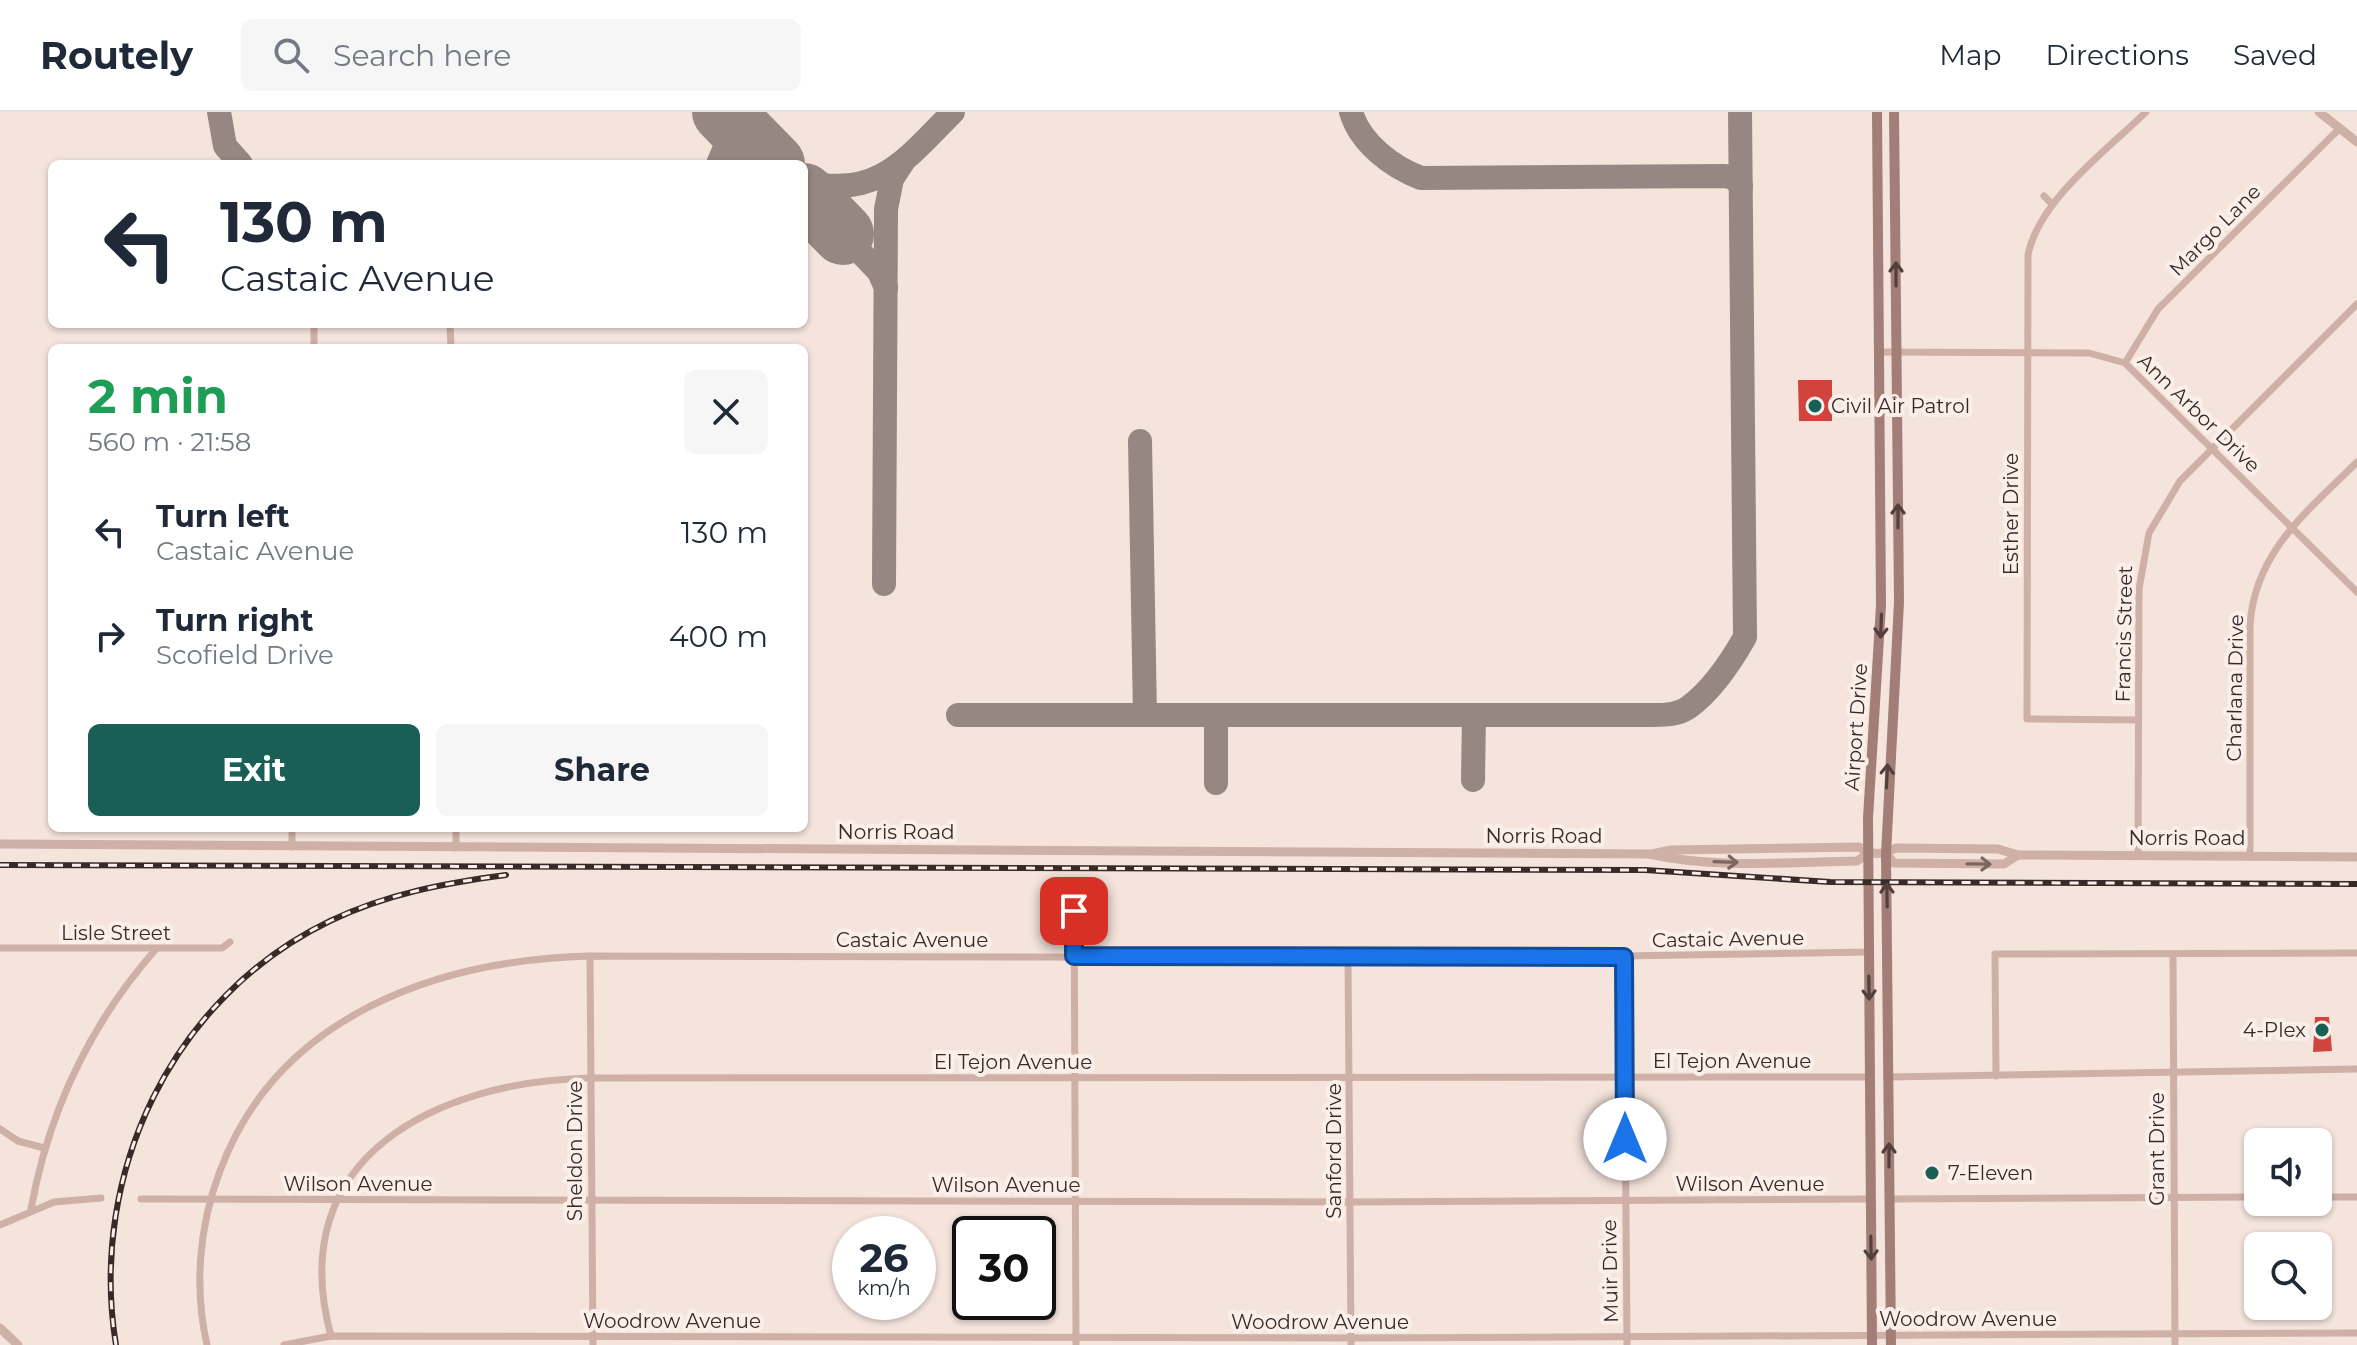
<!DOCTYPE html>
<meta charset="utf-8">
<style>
body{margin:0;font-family:Montserrat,sans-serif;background:#f6f6f7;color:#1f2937;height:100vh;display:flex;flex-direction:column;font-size:30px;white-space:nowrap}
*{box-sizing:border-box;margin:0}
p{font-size:26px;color:#747a83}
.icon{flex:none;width:44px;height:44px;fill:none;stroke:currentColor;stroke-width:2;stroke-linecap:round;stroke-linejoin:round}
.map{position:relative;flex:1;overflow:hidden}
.details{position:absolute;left:48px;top:232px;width:760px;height:488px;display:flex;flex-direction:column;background:#fff;border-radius:12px;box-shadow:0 2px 6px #0004}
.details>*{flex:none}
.guide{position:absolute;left:48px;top:48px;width:760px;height:168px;border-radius:12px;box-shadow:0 2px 6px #0004;background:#fff;color:#1f2937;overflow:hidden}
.buttons{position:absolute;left:2244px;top:1016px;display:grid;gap:16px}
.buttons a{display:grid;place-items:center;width:88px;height:88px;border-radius:12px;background:#fff;box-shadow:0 2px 6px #0004;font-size:40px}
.speed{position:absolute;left:832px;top:1104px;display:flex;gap:16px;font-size:40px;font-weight:700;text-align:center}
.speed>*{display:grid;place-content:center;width:104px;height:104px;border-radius:50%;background:#fff;box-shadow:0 2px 6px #0004;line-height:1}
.speed small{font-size:20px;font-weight:400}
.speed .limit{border:4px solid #111;border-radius:12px;background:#fff;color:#111}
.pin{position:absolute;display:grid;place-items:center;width:68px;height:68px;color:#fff;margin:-34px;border-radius:16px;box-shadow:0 4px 12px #0006}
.me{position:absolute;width:88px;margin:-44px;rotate:0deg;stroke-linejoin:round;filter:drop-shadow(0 0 6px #0008)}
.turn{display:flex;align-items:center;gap:28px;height:168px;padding:0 40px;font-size:36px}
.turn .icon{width:104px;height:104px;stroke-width:2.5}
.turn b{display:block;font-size:56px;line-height:68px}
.round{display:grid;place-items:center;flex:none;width:84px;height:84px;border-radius:12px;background:#f6f6f7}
.summary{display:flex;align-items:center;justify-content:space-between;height:136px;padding:0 40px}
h1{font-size:48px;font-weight:700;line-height:60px;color:#1e9e55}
.cta{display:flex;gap:16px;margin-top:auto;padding:16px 40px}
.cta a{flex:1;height:92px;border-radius:12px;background:#195f56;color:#fff;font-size:32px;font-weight:700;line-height:92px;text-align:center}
.cta a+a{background:#f6f6f7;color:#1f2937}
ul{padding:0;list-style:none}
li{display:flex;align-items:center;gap:24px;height:104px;padding:0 40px}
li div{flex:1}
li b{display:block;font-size:30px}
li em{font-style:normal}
header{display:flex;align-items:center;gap:48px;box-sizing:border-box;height:112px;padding:0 40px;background:#fff;border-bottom:2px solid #e0e1e3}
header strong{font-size:38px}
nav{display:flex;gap:44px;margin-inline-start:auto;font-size:28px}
.search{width:560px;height:72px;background:#f6f6f7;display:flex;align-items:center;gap:20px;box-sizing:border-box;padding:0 28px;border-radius:12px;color:#747a83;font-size:30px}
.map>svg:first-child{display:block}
</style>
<header>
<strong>Routely</strong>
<div class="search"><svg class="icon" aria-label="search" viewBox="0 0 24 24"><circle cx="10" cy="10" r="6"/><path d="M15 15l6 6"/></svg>Search here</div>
<nav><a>Map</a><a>Directions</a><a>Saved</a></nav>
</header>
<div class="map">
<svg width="2357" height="1233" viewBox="0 0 2357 1233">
<rect width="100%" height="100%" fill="#f4e4dc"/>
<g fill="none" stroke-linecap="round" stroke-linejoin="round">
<g stroke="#968782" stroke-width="24">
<polyline points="219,0 225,34 241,52"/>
<polyline points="726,0 778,52"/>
<path d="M1351,0C1360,31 1392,55 1421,66L1725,64L1734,66L1741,74"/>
<polyline points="718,52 729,26 720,0"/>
<path d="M804,69C877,89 907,46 953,0"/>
<polyline points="843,122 879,160 886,176"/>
<polyline points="1140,329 1145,603"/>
<polyline points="884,472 886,97 892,67 903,50"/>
<path d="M958,603H1652C1665,603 1678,603 1689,595C1711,579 1732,548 1745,525L1740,0"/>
<polyline points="1216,603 1216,671"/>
<polyline points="1473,668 1474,603"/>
</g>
<g stroke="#968782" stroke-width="62">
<polyline points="723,0 774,52"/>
<polyline points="804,82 843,122"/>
</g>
</g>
<g fill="#d1443d">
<polygon points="1798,268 1832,268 1832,309 1799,309"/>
<polygon points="2315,905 2329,905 2332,939 2313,940"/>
</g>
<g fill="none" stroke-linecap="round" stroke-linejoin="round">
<g stroke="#ceb0a6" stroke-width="7">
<polyline points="2044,84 2052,92"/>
<polyline points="314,212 314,236"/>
<polyline points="450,212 451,236"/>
<polyline points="1880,240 2089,241 2125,251 2357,480"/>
<polyline points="2125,251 2158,197 2339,17"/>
<path d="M2138,608L2027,607L2028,143C2039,88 2106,39 2146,0"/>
<polyline points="456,716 456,736"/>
<polyline points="292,735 292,716"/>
<polyline points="2138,744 2139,477 2149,421 2180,369 2357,192"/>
<path d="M2250,744V513C2255,439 2308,399 2357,350"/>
<polyline points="1074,777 1076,1233"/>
<polyline points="0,836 222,836 230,830"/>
<polyline points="2173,842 2175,1233"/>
<polyline points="590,844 593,1233"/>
<polyline points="1348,845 1351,1233"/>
<polyline points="1624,845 1627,1233"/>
<polyline points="1996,964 1995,842 2357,841"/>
<polyline points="1889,965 2357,957"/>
<polyline points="0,1017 18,1029 44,1036"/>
<polyline points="2318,1085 2357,1085"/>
<polyline points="141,1087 1350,1090 1871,1087"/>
<polyline points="1890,1087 2258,1085"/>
<path d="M31,1097C49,998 89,913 156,837"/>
<polyline points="0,1113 54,1090 101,1086"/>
<path d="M331,1224C282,1044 438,969 591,966L1869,965"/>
<path d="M207,1233C194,1176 199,1114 220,1059C277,904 437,848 590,844L1485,846L1869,840"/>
<polyline points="284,1233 331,1224 1351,1226 2357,1221"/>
</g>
<g stroke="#ceb0a6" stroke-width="9">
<polyline points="2319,0 2357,30"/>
<path d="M0,732L1649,742C1716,757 1789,750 1857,749L1868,742"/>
<path d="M1652,742L1671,738L1859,735C1872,744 1882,743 1896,736L1998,737L2018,743L2357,745"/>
<polyline points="1886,742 1894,751 2004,752 2018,743"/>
<polyline points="0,1216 18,1233"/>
</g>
<g stroke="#a27e77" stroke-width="10">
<polyline points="1872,1233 1868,706 1881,493 1877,0"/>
<polyline points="1891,1233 1886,742 1899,490 1894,0"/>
</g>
<defs>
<g id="rail">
<polyline points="0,753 1645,758 1830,770 2357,772"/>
<path d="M116,1233C88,1062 172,885 330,809C386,782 445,771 506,763"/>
</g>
</defs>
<use href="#rail" stroke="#392a28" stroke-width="6"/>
<use href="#rail" stroke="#fbefe9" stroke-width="3" stroke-dasharray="9" stroke-linecap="butt"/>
</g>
<defs><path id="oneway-shaft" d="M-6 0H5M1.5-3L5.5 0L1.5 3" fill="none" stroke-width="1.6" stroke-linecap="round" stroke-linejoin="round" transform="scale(2)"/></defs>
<g stroke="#533f3c">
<use href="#oneway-shaft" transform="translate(1896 162) rotate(-90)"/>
<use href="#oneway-shaft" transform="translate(1898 404) rotate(-90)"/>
<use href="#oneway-shaft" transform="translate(1881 514) rotate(92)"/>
<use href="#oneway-shaft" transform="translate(1887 664) rotate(-87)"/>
<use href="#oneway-shaft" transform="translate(1887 783) rotate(-91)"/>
<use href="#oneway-shaft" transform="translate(1869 876) rotate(89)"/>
<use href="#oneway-shaft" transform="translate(1889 1043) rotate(-90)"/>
<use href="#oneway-shaft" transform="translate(1871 1136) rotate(89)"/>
</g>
<g stroke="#7c6661">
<use href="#oneway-shaft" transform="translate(1726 750) rotate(2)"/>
<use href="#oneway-shaft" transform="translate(1979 752) rotate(1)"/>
</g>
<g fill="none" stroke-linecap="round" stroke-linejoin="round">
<defs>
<polyline id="route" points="1074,799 1074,844 1624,845 1625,1027"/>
</defs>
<use href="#route" stroke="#114b97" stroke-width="20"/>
<use href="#route" stroke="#1a73e8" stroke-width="14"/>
</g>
<g fill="#195f56" stroke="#fbefe9" stroke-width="3">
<circle cx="1815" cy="294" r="8"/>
<circle cx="2322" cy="918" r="8"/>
<circle cx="1932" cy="1061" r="8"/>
</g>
<g text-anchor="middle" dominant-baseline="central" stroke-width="8" stroke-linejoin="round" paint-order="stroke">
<g font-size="20" fill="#392a28" stroke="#fbefe9">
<text transform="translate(2215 118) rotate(-45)">Margo Lane</text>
<text transform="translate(2199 301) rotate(44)">Ann Arbor Drive</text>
<text transform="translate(2011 402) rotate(-90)">Esther Drive</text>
<text transform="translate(2124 522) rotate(-89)">Francis Street</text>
<text transform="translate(2235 576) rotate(-89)">Charlana Drive</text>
<text transform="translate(1856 615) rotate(-86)">Airport Drive</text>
<text x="896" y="720">Norris Road</text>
<text x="1544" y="724">Norris Road</text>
<text x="2187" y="726">Norris Road</text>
<text x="116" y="821">Lisle Street</text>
<text transform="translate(1728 827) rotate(-1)">Castaic Avenue</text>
<text x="912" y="828">Castaic Avenue</text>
<text x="1732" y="949">El Tejon Avenue</text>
<text x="1013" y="950">El Tejon Avenue</text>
<text transform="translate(2157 1037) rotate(-90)">Grant Drive</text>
<text transform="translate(575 1039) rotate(-90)">Sheldon Drive</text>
<text transform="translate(1334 1039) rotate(-90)">Sanford Drive</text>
<text x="358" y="1072">Wilson Avenue</text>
<text x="1750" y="1072">Wilson Avenue</text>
<text x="1006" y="1073">Wilson Avenue</text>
<text transform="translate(1610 1159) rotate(-91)">Muir Drive</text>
<text x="1968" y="1207">Woodrow Avenue</text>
<text x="672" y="1209">Woodrow Avenue</text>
<text x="1320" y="1210">Woodrow Avenue</text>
</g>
<g font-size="20" fill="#392a28" stroke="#fbefe9" text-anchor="start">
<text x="1831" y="294">Civil Air Patrol</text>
<text x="2306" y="918" text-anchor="end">4-Plex</text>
<text x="1948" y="1061">7-Eleven</text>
</g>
</g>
</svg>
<div class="buttons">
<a><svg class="icon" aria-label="sound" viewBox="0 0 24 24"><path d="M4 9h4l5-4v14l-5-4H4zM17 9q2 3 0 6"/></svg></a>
<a><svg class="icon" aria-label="search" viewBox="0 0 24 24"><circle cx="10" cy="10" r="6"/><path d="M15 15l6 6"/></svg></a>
</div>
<div class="speed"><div>26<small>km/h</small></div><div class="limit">30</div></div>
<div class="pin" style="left:1074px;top:799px;background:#d93025"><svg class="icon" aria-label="arrive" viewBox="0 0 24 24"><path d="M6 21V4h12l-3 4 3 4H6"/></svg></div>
<svg class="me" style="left:1625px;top:1027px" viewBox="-20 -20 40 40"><circle r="19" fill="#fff"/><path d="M0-13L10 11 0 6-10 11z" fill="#1a73e8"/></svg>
<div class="guide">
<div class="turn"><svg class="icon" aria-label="left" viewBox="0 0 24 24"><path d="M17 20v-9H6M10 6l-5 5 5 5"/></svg><div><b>130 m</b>Castaic Avenue</div></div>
</div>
<section class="details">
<div class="summary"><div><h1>2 min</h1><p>560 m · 21:58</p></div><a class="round"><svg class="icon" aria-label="close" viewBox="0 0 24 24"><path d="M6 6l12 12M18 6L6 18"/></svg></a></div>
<ul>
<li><svg class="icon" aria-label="left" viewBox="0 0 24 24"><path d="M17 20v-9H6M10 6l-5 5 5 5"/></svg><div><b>Turn left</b><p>Castaic Avenue</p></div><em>130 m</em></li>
<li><svg class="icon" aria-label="right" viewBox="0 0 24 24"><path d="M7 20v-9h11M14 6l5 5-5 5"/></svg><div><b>Turn right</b><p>Scofield Drive</p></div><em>400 m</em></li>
</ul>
<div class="cta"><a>Exit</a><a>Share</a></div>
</section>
</div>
